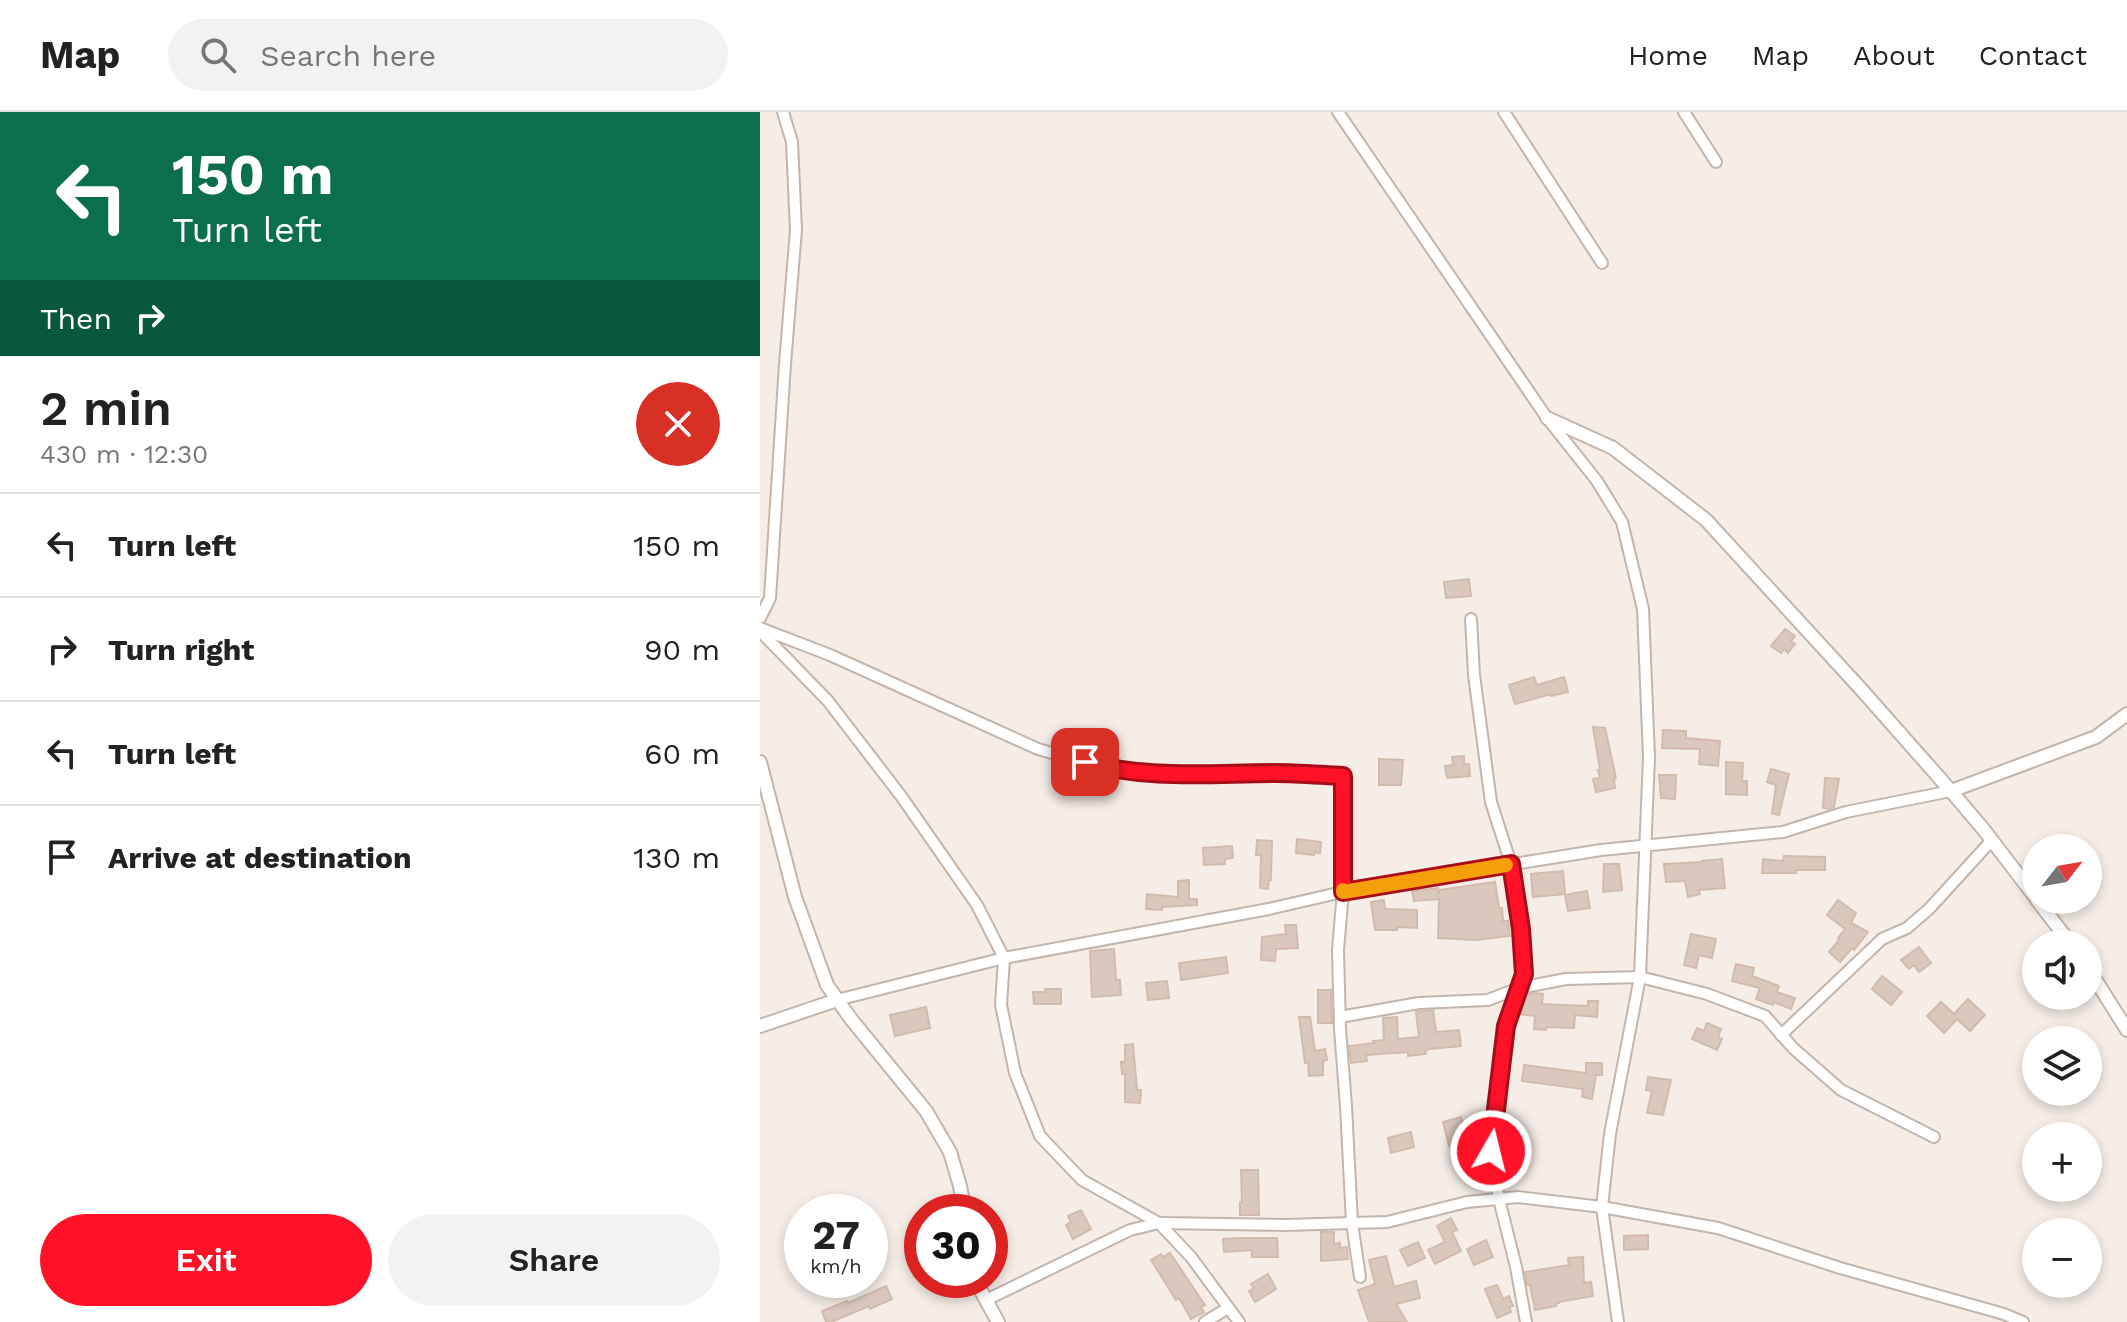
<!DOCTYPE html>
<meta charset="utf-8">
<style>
body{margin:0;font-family:"Work Sans",sans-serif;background:#f2f2f2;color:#222;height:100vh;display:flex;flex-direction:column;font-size:30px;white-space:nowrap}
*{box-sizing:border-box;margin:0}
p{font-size:26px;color:#767676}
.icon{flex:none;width:44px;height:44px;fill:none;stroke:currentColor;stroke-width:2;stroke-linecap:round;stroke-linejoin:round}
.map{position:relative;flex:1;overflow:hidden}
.side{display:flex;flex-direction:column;background:#fff;width:760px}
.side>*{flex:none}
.guide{background:#0b6e4f;color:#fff;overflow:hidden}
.needle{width:52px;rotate:59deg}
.fabs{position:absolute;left:1262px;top:722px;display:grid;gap:16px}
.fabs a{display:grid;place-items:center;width:80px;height:80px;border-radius:50%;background:#fff;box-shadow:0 4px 12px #0003;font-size:40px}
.speed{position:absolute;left:24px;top:1082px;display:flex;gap:16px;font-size:40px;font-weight:700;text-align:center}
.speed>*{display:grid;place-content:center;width:104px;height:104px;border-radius:50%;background:#fff;box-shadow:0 4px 12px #0003;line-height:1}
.speed small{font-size:20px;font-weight:400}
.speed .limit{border:12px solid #d22;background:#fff;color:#111}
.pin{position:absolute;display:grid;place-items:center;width:68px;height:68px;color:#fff;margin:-34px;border-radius:16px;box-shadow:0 4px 12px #0006}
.me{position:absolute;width:88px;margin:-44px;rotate:8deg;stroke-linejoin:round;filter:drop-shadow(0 0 6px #0008)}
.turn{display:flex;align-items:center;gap:28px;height:168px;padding:0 40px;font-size:36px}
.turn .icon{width:104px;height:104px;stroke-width:2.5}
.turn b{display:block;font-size:56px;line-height:68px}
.then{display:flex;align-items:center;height:76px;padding:0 40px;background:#0003;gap:16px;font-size:30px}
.round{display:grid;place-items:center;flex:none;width:84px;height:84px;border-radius:42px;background:#f2f2f2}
.summary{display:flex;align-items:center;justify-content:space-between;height:136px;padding:0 40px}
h1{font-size:48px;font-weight:600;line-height:60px}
.cta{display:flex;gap:16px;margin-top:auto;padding:16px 40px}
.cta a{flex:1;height:92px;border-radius:48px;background:#ff1227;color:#fff;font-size:32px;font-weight:600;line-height:92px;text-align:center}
.cta a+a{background:#f2f2f2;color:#222}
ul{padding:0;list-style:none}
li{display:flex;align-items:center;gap:24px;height:104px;padding:0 40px;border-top:2px solid #e0e0e0}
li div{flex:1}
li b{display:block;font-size:30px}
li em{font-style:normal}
header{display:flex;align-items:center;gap:48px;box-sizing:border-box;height:112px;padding:0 40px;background:#fff;border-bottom:2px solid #e0e0e0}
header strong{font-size:38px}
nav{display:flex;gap:44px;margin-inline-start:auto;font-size:28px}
.search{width:560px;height:72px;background:#f2f2f2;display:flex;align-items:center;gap:20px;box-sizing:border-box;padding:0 28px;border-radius:44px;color:#767676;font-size:30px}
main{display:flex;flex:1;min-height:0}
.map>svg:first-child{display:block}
</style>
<header>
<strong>Map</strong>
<div class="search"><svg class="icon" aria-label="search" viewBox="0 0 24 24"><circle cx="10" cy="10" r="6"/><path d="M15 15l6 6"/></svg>Search here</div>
<nav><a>Home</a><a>Map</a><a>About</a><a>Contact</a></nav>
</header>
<main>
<section class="side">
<div class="guide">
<div class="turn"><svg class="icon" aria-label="left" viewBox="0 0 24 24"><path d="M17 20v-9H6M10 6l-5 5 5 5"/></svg><div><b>150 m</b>Turn left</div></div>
<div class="then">Then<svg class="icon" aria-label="right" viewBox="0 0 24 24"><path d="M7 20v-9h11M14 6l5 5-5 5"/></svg></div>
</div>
<div class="summary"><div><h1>2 min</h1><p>430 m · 12:30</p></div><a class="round" style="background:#d93025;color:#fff"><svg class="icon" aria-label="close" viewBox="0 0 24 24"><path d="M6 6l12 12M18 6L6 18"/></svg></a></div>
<ul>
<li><svg class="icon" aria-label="left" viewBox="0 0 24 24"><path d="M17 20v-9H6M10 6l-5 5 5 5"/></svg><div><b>Turn left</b></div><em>150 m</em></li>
<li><svg class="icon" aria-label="right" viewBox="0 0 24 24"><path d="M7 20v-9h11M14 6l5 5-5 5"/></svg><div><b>Turn right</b></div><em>90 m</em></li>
<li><svg class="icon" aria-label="left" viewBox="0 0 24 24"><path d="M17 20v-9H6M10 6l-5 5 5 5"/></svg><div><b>Turn left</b></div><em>60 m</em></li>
<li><svg class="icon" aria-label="arrive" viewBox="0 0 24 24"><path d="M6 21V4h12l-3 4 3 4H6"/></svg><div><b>Arrive at destination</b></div><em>130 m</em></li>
</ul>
<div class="cta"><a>Exit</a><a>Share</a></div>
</section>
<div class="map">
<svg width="1367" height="1210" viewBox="0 0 1367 1210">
<rect width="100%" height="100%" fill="#f5ede6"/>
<g fill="#dbc8bd" stroke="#d3bbac" stroke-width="2">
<polygon points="709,467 711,484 686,486 684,470"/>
<polygon points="1025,517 1035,524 1031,529 1035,532 1028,541 1024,537 1021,541 1011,534"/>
<polygon points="774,565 777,573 804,565 808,580 791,584 791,582 755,592 749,573"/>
<polygon points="833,615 845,616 856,666 854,667 855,676 836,680 833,667 840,666 838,658 840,658"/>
<polygon points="903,618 926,619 926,626 960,629 958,654 939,652 940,637 902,636"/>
<polygon points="704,644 704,652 709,652 710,664 687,666 685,654 693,653 692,645"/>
<polygon points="619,647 643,648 641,673 619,673"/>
<polygon points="966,650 983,651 982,669 987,669 987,683 966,682"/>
<polygon points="1011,657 1029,662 1019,703 1012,701 1016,673 1007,670"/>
<polygon points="899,663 916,663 915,687 901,686"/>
<polygon points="1065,666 1079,667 1074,695 1069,697 1063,696"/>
<polygon points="537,727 561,730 560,741 555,740 554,743 536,741"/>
<polygon points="497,728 512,729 511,768 509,768 508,777 500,776 501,743 496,743"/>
<polygon points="472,734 473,746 465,747 465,752 444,753 443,736"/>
<polygon points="1024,744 1065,745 1065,758 1036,758 1036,761 1002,761 1003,747 1023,749"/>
<polygon points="962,747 965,776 939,778 940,782 928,785 925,769 906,770 904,752 942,750 942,749"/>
<polygon points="844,752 859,752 862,778 843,780"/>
<polygon points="803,759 805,782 773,785 771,762"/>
<polygon points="429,768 429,787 437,787 437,793 402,795 402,798 386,797 387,782 418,785 418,769"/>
<polygon points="735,770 739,796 742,796 743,809 748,809 750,824 716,828 678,826 679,787 654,789 652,779 678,776 679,782 679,778"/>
<polygon points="827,779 830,796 808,799 805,783"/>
<polygon points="624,788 625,797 657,798 657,816 637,815 637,818 615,818 611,790"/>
<polygon points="1078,788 1096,801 1091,811 1108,820 1094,838 1092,836 1080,850 1069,840 1080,827 1078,826 1085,817 1067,803"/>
<polygon points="525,813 536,813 538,836 516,837 515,849 501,848 502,825 526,822"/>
<polygon points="931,822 956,827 952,846 939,843 936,856 924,853"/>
<polygon points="1159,835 1171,851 1159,860 1154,853 1149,857 1141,848"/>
<polygon points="354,837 356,868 360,868 361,883 332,885 330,839"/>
<polygon points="466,845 468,861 421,868 419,851"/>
<polygon points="976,852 994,856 992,864 1019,874 1017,880 1035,886 1031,897 1014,890 1013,893 996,887 1000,876 972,869"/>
<polygon points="1122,864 1142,880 1131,893 1112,877"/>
<polygon points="407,869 409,886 388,888 386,871"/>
<polygon points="285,877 301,877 301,892 274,892 273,880 285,880"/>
<polygon points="558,878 571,878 572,911 558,911"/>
<polygon points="774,881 783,882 782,892 828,894 828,889 838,889 837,905 815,903 814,916 787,915 786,918 774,917 775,904 758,902 765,883"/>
<polygon points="1208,887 1225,903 1210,919 1197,907 1184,921 1167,904 1181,890 1194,902"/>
<polygon points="166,895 170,916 135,924 130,903"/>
<polygon points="673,898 676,920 699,918 701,934 669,937 665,939 666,942 648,944 648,940 606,943 607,949 591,951 589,934 614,931 613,929 624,928 623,906 637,905 638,927 659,925 656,900"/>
<polygon points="539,905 550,905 555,939 565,937 567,948 563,949 563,963 549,964 548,950 545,951"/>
<polygon points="947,911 961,917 958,925 962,927 957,938 932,927 937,916 944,919"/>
<polygon points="373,932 377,978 381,978 380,991 365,990 365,962 362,962 361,950 365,950 365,933"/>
<polygon points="826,951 842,951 842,963 836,963 832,987 822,985 823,977 762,969 764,953 826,961"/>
<polygon points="888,965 911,968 903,1003 887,1001 892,979 886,978"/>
<polygon points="701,1005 705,1021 699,1023 701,1031 689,1034 683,1010"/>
<polygon points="651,1020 654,1035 631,1041 628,1026"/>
<polygon points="723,1042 726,1061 703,1065 700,1045"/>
<polygon points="481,1058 498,1058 499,1103 480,1103 480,1090 482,1090"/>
<polygon points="321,1098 331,1117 313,1127 306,1113 311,1110 308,1104"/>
<polygon points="691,1106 697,1118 692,1120 701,1139 675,1152 668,1138 685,1130 677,1114"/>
<polygon points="561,1120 574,1120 574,1132 580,1131 580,1136 587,1135 588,1147 561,1149"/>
<polygon points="888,1123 888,1137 864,1138 864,1124"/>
<polygon points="481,1126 517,1126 518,1145 492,1145 492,1138 464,1140 463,1127"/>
<polygon points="726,1128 733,1145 714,1153 707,1137"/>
<polygon points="658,1130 665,1146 648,1154 640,1138"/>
<polygon points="410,1141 445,1193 441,1195 444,1200 431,1207 419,1186 416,1188 391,1148 401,1142 403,1145"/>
<polygon points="626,1144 634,1175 656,1169 660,1186 636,1192 647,1210 609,1210 598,1178 615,1172 609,1148"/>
<polygon points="823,1145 824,1171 831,1170 833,1184 799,1190 799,1191 795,1192 796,1194 775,1198 770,1173 767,1173 765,1160 809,1153 808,1146"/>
<polygon points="508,1162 516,1177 495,1190 489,1179 494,1176 491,1172"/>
<polygon points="737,1173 743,1187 749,1184 753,1194 749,1195 751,1200 737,1206 725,1177"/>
<polygon points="126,1174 132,1187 110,1197 109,1194 71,1210 66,1210 62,1199 87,1189 88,1191"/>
</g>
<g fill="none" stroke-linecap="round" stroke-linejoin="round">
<defs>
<g id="minor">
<polyline points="578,0 787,306 837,369 862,410 883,497 889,645 880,865 850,1022 842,1095 858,1210"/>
<polyline points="744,0 842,151"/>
<polyline points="924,0 956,50"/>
<polyline points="0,506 10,486 25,252 36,118 32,30 23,0"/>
<polyline points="711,507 714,563 731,690 751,752 764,862 746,914 731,1039 739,1087 756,1155 766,1210"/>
<polyline points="0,516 70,543 278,637 348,657 435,663 517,661 583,664 583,780 578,838 580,917 586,994 592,1111 600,1165"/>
<polyline points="0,519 68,589 141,684 217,793 244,846 241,893 255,961 280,1024 322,1068 399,1111 431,1145 479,1210"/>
<polyline points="77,888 244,846 509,797 591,778 841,738 1023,720 1086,700 1191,679"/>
<polyline points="580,905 659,891 728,888 759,876 806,867 880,865 947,882 1005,904 1033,936 1081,978 1174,1025"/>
<polyline points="1021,923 1122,827 1147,816 1169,797 1232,728"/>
<polyline points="226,1188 370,1118 399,1111 525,1113 627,1110 707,1090 758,1085 842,1095 958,1116 1080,1156 1244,1202 1263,1210"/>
<polyline points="445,1210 468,1196"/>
</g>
<g id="tertiary">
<polyline points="787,306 853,336 946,408 1100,576 1191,679 1224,718 1276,786"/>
<polyline points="0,650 35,785 67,873 91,907 166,999 190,1040 200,1074 205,1100"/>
<polyline points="1191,679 1336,625 1367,602"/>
<polyline points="1277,788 1311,832"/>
<polyline points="1328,856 1367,918"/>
<polyline points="0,914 77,888"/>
<polyline points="215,1168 238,1210"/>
</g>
</defs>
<use href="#minor" stroke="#c4b5aa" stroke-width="14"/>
<use href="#tertiary" stroke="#c4b5aa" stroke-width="16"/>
<use href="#minor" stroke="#fff" stroke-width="10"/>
<use href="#tertiary" stroke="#fff" stroke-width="12"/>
</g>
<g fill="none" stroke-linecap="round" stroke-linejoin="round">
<defs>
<path id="route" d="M325,650C386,668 452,661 515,661C538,661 561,663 583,664V780L751,752L761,817L764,862L746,914L731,1039"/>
</defs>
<use href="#route" stroke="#a60c19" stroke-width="20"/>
<use href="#route" stroke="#ff1227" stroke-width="14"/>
<polyline stroke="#f59e0b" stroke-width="14" points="583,778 583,780 746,753"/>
</g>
</svg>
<div class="fabs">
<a><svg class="needle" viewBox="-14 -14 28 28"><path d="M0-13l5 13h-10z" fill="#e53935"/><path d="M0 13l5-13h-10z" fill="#767676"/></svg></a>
<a><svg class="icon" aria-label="sound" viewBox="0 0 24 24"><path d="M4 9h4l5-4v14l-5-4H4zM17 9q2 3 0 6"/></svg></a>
<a><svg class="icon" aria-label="layers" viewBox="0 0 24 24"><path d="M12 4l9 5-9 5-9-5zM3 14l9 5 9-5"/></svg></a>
<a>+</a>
<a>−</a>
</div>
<div class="speed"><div>27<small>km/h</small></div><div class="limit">30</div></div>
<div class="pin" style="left:325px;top:650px;background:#d93025"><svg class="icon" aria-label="arrive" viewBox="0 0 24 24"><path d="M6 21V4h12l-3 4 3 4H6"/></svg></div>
<svg class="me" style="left:731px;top:1039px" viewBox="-20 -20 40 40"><circle r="17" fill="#ff1227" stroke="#fff" stroke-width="3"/><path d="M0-11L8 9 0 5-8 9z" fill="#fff"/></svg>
</div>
</main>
